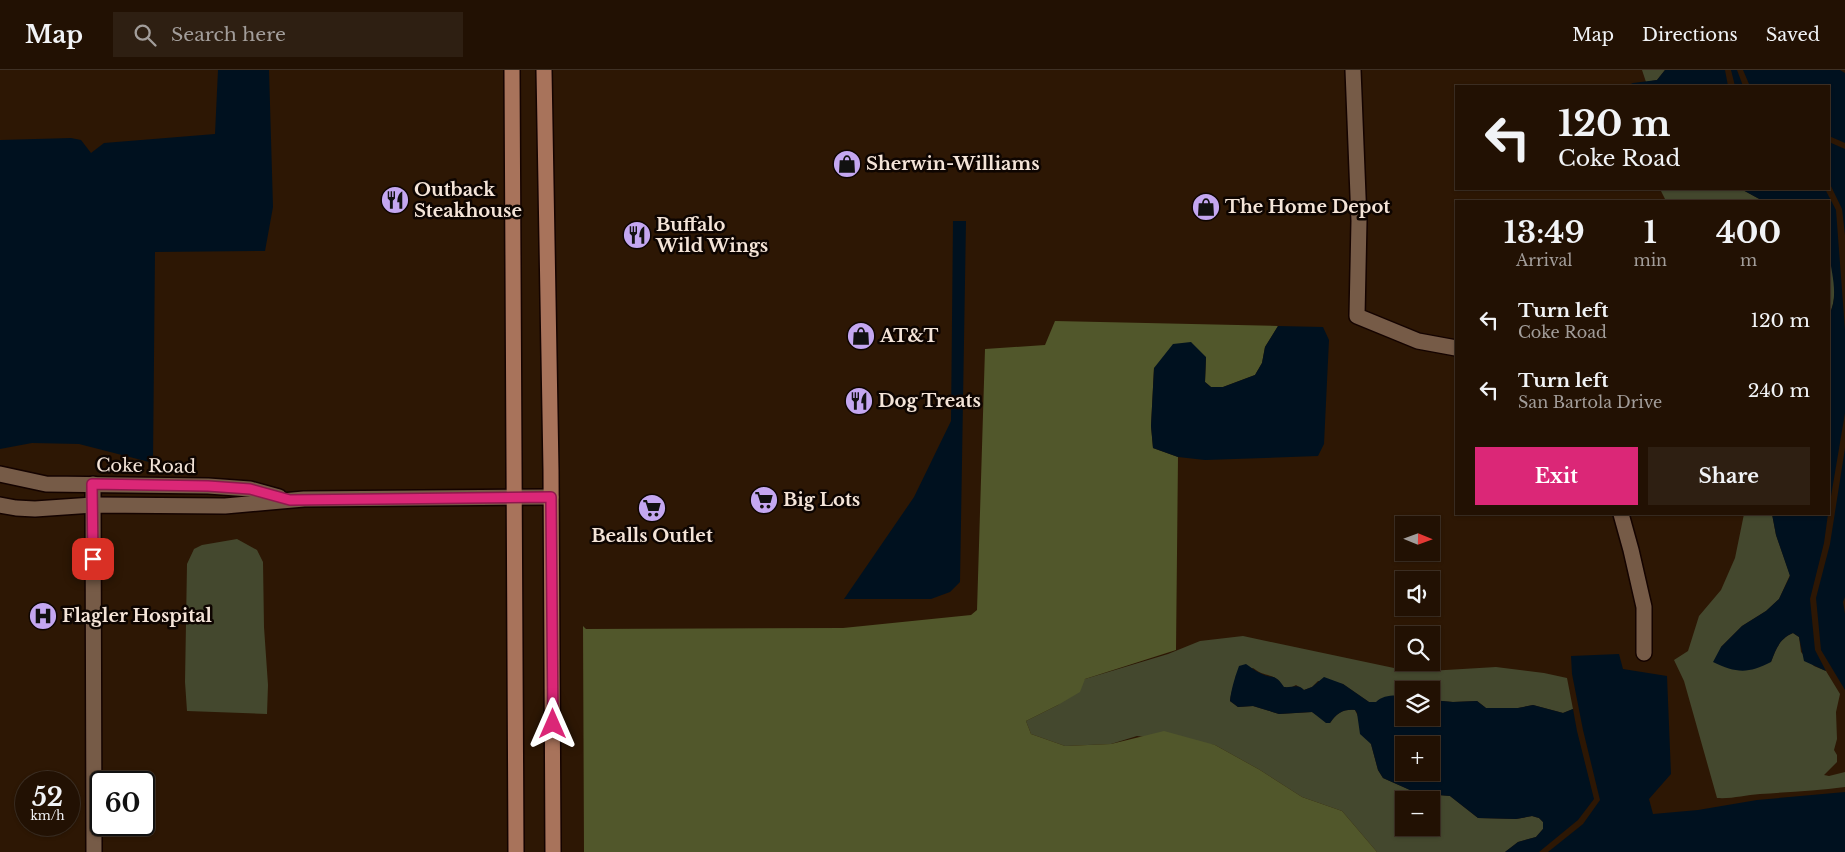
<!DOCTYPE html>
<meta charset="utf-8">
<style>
body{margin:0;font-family:"Libre Baskerville",serif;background:#2e1f12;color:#f1f3f6;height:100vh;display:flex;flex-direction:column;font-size:19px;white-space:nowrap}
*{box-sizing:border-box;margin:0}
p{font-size:16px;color:#a29d9a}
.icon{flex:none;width:28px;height:28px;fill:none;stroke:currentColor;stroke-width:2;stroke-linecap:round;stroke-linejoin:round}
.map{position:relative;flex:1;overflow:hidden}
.panel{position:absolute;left:1455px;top:130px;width:375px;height:315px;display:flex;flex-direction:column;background:#221103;border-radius:0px;box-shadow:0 1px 4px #0004,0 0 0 1px #3f3125}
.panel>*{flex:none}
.guide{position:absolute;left:1455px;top:15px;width:375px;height:105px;border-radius:0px;box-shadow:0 1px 4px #0004,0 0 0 1px #3f3125;background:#221103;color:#f1f3f6;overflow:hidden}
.needle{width:32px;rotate:91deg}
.tools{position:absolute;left:1395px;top:446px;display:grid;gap:10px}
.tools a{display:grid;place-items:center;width:45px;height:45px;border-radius:0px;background:#221103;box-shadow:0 1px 4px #0004,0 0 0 1px #3f3125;font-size:25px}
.speed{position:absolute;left:15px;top:701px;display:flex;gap:10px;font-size:25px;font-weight:700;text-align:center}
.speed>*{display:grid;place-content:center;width:65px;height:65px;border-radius:50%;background:#221103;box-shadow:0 1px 4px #0004,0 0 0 1px #3f3125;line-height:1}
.speed small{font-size:12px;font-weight:400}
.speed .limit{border:2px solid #111;border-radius:8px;background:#fff;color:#111}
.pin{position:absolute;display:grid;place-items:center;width:42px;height:42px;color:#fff;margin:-21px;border-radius:10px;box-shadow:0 2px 8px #0006}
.me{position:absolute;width:55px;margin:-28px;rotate:0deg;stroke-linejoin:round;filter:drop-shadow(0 0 4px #0008)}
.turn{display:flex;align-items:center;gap:18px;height:105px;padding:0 20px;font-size:22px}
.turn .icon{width:65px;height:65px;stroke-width:2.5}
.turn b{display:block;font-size:35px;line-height:42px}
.eta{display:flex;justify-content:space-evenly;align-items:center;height:85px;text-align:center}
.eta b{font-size:30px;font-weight:700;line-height:35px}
.cta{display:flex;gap:10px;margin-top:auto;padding:10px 20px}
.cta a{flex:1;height:58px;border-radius:0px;background:#db2777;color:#fff;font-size:20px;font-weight:700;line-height:58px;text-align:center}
.cta a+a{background:#2e1f12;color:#f1f3f6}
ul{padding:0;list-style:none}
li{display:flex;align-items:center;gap:15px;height:70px;padding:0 20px}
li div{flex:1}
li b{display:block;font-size:19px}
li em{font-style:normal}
header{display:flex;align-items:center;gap:30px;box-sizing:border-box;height:70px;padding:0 25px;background:#221103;border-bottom:1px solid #3f3125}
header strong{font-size:24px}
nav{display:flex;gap:28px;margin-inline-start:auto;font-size:18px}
.search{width:350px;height:45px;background:#2e1f12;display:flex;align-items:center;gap:12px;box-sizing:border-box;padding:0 18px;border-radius:0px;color:#a29d9a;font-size:19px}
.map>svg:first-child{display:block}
</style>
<header>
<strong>Map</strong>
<div class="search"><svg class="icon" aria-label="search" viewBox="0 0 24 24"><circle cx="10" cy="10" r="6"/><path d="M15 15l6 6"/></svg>Search here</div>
<nav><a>Map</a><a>Directions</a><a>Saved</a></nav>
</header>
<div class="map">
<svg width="1845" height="782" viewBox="0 0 1845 782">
<rect width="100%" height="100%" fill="#2d1704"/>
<g fill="#44482e" fill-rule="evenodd">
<polygon points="1642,0 1665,0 1657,10 1646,12"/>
<polygon points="1660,119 1741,119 1763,131 1666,131"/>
<path d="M1829,180C1833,200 1839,226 1829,245Z"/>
<path d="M1744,444H1772L1776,465L1790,505L1779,529L1766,541L1742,556L1721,577L1771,592C1776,579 1779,569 1793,563L1799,567L1801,582L1814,596L1826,601L1840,624L1836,642L1837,669L1834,680L1837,685V692L1824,705L1829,706L1845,702V717C1817,721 1788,722 1760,724C1745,725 1732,729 1717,728L1684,611L1674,590L1688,581L1699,546L1721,520L1735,488Z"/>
<polygon points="237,469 257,480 263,492 264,557 268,615 267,644 187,641 185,612 187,494 194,479 202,475"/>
<path d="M1243,566L1394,598L1429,601L1496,597L1544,603L1567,608L1573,639L1563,643L1533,635L1518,638H1486L1477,631L1453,632L1431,630V620H1404V626L1398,625L1376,633L1369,632L1343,614L1318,611L1312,617L1304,620L1296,615L1290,618L1283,617C1274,601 1267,609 1253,598L1236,605C1235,614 1231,621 1230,631L1238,637L1253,636L1279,644L1312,642L1330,653C1337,643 1343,639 1355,640L1371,674L1378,700L1383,708L1410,720H1418L1427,724L1450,726L1478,748L1516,749L1532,746L1539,748L1543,752V759L1536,767L1518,772L1505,782H1377L1342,741L1302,727L1260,700L1215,675L1137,666L1111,674L1065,676L1031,664L1026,651L1058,635L1085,609L1168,584L1200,571ZM1404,730H1431V758H1404Z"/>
</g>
<polygon fill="#51572b" points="1055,251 1278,256 1265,277 1262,293 1255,305 1223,317 1211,317 1205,312 1206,287 1154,298 1151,356 1153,378 1178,387 1176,580 1085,609 1080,622 1058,635 1026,651 1031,664 1065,676 1111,674 1164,661 1215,675 1260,700 1302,727 1342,741 1377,782 584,782 583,556 586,559 843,558 971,545 977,540 985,279 1045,275"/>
<g fill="#00111f" fill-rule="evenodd">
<polygon points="218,0 269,0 273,137 265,181 155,182 153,393 79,374 32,373 0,379 0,70 71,68 81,70 91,83 104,73 215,64"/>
<polygon points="1665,0 1725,0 1728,16 1626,16 1633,13 1657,10"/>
<polygon points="1731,0 1737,0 1743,16 1735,16"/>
<polygon points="1743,0 1840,0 1845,3 1845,73 1829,66 1829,16 1752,16 1749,14"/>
<polygon points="1829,72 1845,79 1845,165 1842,139 1829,112"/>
<path d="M1741,119H1825L1836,140L1845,260V343L1829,438V245C1840,224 1830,201 1829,179C1828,163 1829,147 1829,131H1763Z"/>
<polygon points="953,151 966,151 960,512 950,522 931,529 844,529 914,427 951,351"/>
<polygon points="1278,256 1323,257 1329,270 1324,374 1318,386 1205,390 1178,387 1153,378 1151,356 1154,298 1173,274 1191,272 1206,287 1205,312 1211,317 1223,317 1255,305 1262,293 1265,277"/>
<polygon points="1845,378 1845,527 1843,532 1845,544 1845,620 1821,580 1816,528 1830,474"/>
<path d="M1772,444H1828L1824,473L1810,529L1815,580L1826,601L1804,591L1799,567L1793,563C1779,569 1776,579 1771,592C1748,604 1736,603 1713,592L1721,577L1742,556L1766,541L1779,529L1790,506L1776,465Z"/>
<polygon points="1619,584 1623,599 1667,606 1671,704 1649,729 1653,744 1698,740 1757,730 1845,722 1845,782 1548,782 1583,754 1600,730 1583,660 1572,604 1571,586"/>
<path d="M1246,594C1251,597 1255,601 1260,603C1273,610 1274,602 1284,617C1292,618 1298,613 1304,620L1312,617L1324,607L1343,614L1369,632H1376C1383,625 1394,625 1404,626V648H1431V630L1453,632L1477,631L1486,638H1518L1533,635L1563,643L1573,639L1577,661L1594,729L1578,750L1539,782H1505L1518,772L1536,767L1543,759V752L1539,748L1532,746L1516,749L1478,748L1450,726L1427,724L1418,720H1410L1383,708L1378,700L1371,674L1360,664L1357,643L1355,640C1343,639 1337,643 1330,653H1326L1312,642L1279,644L1253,636L1238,637L1230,631C1231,620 1235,607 1239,596ZM1404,675H1431V702H1404Z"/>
</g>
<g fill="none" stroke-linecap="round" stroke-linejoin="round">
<defs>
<g id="minor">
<polyline points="1353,0 1359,151 1357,246 1418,271 1456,278"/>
<polyline points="0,404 46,414 208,416 250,419 279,427"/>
<polyline points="93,414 94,782"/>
<polyline points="0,435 16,438 35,439 93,435 225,436 304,429 551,427"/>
<polyline points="1621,444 1631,480 1644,537 1644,583"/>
</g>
<g id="major">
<polyline points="512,0 516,782"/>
<polyline points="544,0 551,400 553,782"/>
</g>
</defs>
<use href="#minor" stroke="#140300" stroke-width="18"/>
<use href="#major" stroke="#140300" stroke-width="18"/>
<use href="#minor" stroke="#765b47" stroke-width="15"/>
<use href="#major" stroke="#a8735b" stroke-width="15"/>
</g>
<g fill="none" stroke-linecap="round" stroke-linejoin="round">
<defs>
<polyline id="route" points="93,489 92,414 208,416 250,419 290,430 551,427 553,654"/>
</defs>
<use href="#route" stroke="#8e194d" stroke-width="12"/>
<use href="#route" stroke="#db2777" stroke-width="9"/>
</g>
<defs>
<symbol id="shop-disc" viewBox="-11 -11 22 22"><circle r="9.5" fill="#c4a7f1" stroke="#0e0501"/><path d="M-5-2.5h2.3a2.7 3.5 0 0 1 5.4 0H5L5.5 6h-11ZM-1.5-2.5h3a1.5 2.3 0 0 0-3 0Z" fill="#111"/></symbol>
<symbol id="restaurant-disc" viewBox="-11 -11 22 22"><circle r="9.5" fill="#c4a7f1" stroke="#0e0501"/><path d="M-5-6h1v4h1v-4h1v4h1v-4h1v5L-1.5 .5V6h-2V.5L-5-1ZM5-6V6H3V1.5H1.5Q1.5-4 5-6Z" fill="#111"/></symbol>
<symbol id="supermarket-disc" viewBox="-11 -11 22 22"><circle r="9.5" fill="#c4a7f1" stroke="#0e0501"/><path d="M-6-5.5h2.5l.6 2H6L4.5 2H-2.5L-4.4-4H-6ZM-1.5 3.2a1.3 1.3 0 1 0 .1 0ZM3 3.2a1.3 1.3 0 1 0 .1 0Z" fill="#111"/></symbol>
<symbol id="hospital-disc" viewBox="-11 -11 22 22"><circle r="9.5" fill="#c4a7f1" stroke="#0e0501"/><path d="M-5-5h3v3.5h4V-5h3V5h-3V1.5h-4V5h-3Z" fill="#111"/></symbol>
</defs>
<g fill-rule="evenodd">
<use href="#shop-disc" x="831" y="78" width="32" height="32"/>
<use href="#restaurant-disc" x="379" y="114" width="32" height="32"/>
<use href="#shop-disc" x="1190" y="121" width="32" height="32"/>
<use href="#restaurant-disc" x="621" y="149" width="32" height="32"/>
<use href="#shop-disc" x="845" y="250" width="32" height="32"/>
<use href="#restaurant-disc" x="843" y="315" width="32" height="32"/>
<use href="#supermarket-disc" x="748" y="414" width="32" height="32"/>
<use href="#supermarket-disc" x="636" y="422" width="32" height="32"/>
<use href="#hospital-disc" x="27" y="530" width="32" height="32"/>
</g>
<g text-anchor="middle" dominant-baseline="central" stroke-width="5" stroke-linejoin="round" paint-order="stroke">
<g font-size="18" font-weight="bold" fill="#f4e4d8" stroke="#0e0501" text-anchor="start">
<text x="866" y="94">Sherwin-Williams</text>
<text x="414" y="120">Outback<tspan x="414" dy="21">Steakhouse</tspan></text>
<text x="1225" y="137">The Home Depot</text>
<text x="656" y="155">Buffalo<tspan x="656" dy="21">Wild Wings</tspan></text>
<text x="880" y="266">AT&amp;T</text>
<text x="878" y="331">Dog Treats</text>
<text x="783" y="430">Big Lots</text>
<text x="652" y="466" text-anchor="middle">Bealls Outlet</text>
<text x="62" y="546">Flagler Hospital</text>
</g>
<g font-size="18" fill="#f4e4d8" stroke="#0e0501">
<text transform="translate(146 396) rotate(1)">Coke Road</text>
</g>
</g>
</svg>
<div class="tools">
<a><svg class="needle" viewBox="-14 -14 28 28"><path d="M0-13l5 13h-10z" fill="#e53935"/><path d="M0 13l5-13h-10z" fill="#a29d9a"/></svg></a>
<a><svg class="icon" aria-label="sound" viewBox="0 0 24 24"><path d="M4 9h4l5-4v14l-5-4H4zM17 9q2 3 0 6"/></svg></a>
<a><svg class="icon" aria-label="search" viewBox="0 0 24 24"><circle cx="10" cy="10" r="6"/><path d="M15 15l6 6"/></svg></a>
<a><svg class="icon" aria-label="layers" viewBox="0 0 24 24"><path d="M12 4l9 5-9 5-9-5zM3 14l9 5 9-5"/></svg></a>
<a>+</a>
<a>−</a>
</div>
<div class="speed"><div>52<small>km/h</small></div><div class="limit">60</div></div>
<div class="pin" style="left:93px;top:489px;background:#d93025"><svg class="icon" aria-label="arrive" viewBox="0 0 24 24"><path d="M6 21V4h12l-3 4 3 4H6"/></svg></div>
<svg class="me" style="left:553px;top:654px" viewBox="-20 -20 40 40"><path d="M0-17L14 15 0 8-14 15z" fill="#db2777" stroke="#fff" stroke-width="4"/></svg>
<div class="guide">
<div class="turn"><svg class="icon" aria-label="left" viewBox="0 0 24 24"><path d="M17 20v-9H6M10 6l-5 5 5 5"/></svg><div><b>120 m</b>Coke Road</div></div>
</div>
<section class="panel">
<div class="eta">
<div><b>13:49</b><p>Arrival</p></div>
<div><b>1</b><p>min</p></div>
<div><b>400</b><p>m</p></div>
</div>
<ul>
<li><svg class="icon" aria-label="left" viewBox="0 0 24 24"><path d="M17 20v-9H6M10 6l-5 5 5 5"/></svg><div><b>Turn left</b><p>Coke Road</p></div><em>120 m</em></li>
<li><svg class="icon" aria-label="left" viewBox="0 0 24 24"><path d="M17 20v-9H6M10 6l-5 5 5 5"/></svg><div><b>Turn left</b><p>San Bartola Drive</p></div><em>240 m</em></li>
</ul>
<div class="cta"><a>Exit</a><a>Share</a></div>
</section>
</div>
